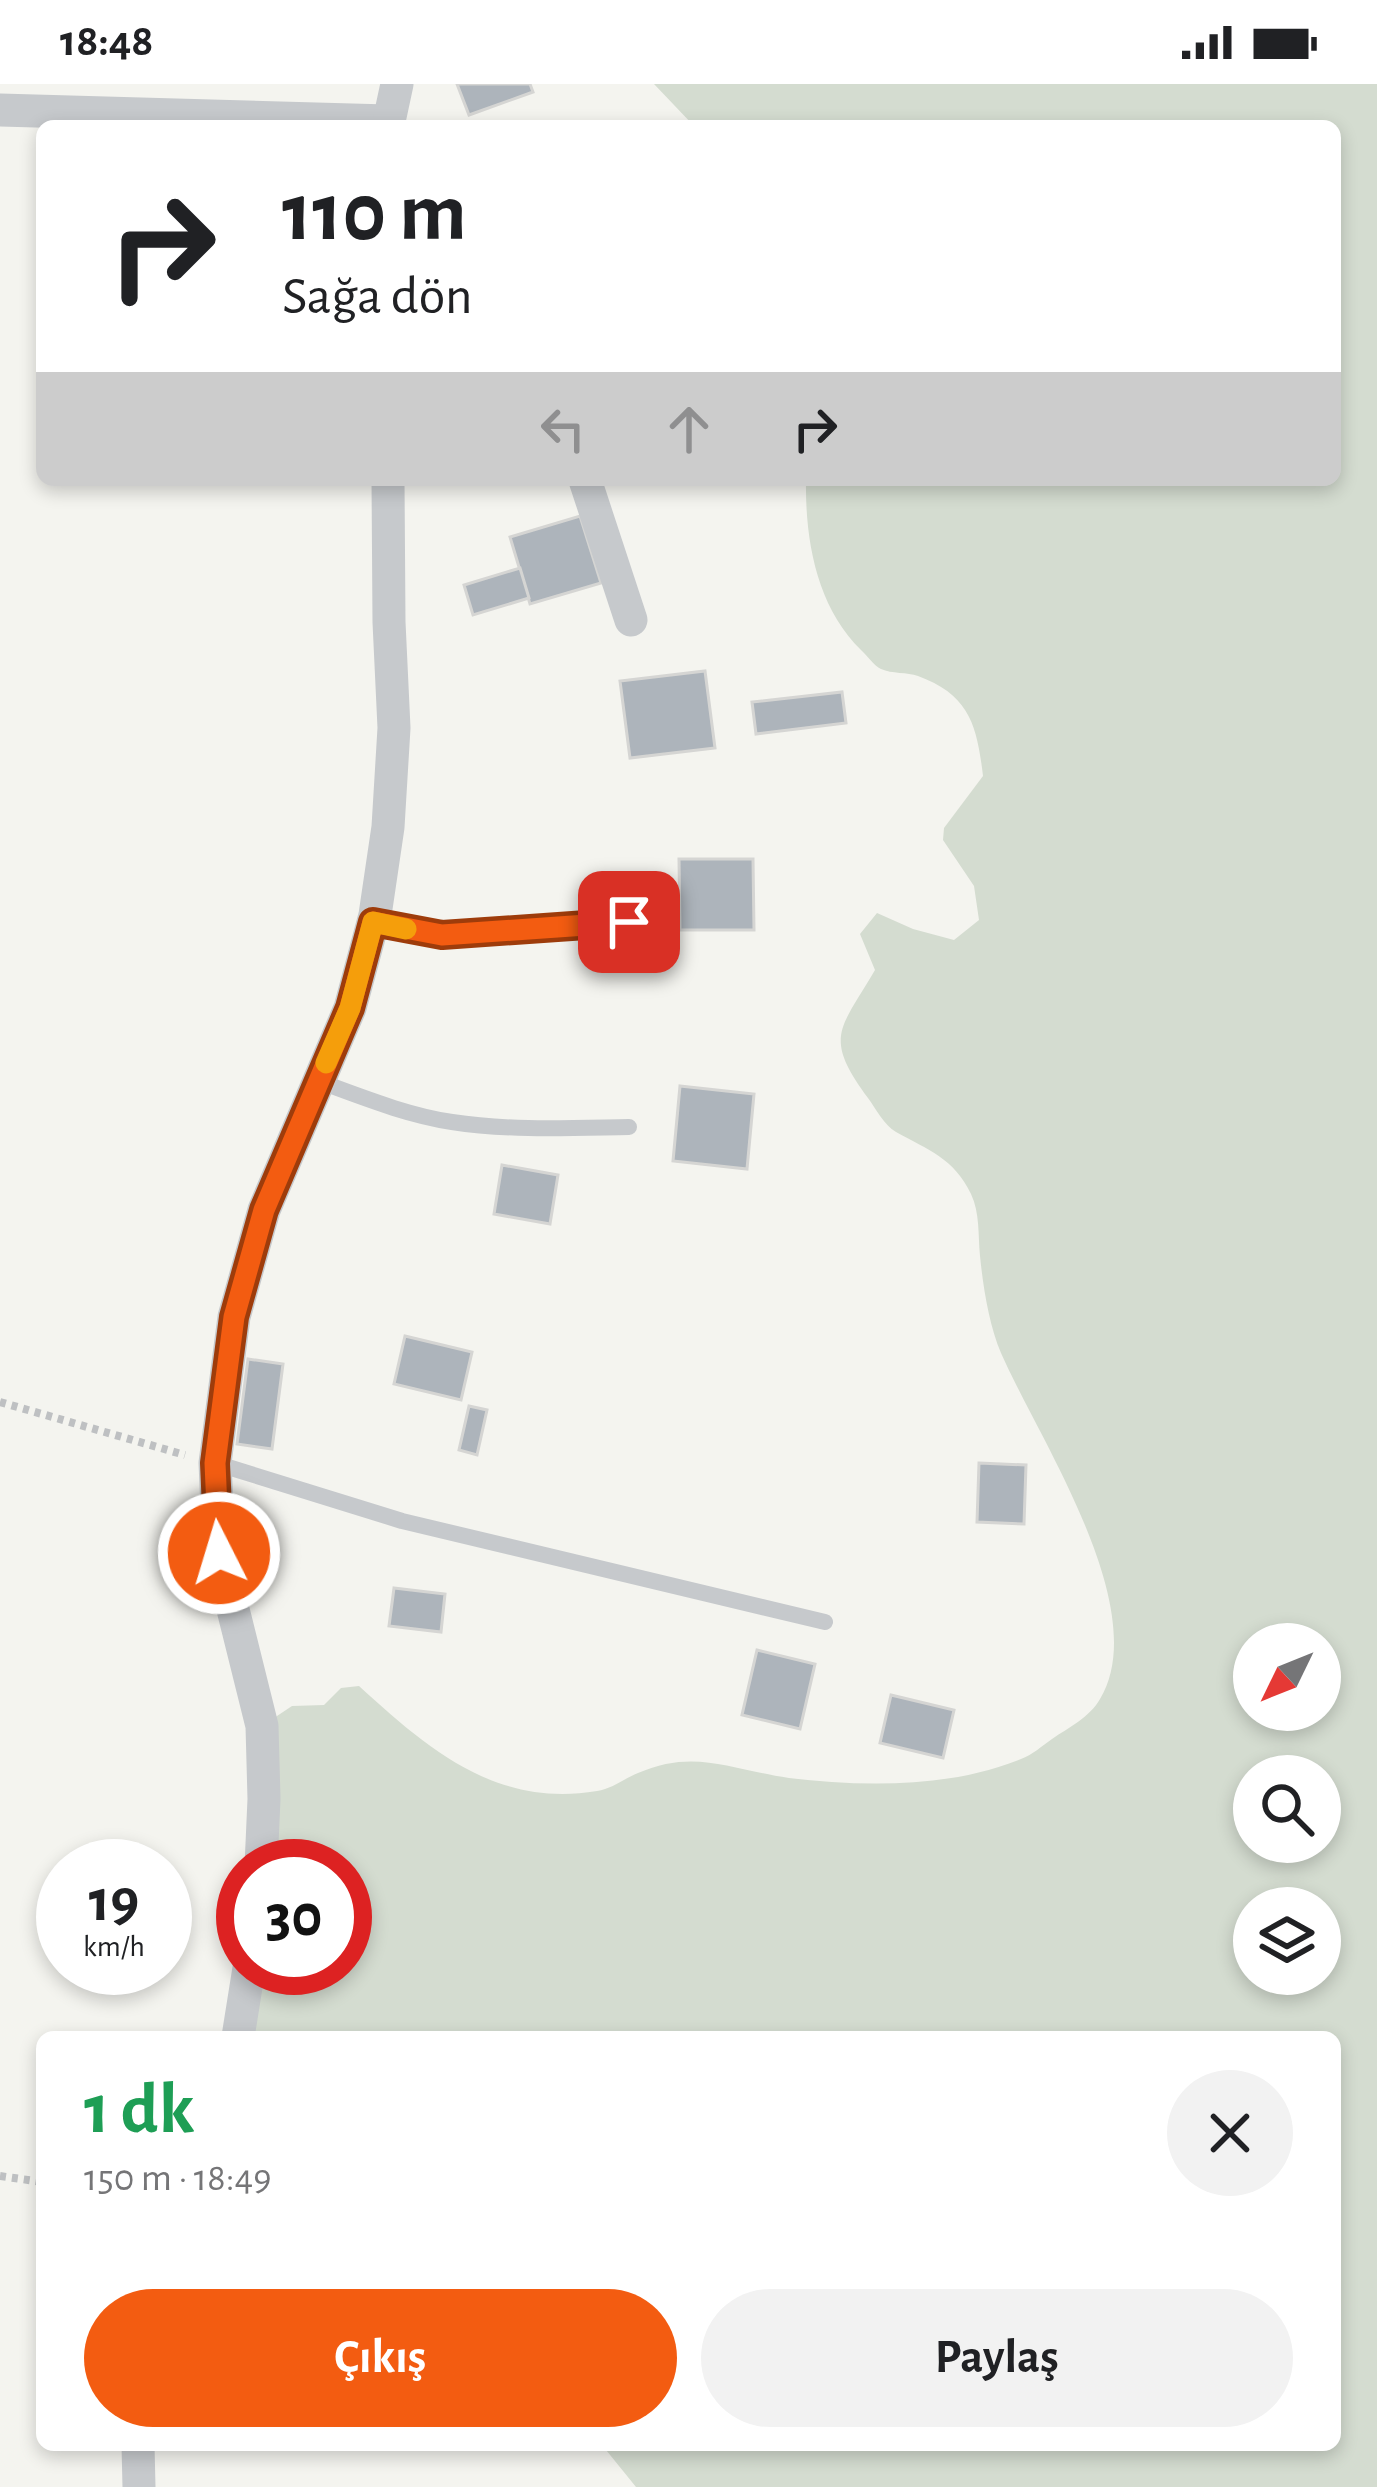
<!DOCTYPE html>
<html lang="tr">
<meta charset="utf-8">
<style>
body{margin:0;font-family:"Alegreya Sans",sans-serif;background:#f2f2f2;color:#202124;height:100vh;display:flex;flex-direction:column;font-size:45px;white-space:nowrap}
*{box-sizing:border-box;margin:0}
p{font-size:39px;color:#757577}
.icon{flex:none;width:66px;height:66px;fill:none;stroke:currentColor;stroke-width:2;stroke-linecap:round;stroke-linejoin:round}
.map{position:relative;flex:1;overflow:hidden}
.sheet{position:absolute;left:36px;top:1947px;width:1305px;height:420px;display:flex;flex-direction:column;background:#fff;border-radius:18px;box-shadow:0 6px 18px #0003}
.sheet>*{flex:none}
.banner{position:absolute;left:36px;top:36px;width:1305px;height:366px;border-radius:18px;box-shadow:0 6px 18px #0003;background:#fff;color:#202124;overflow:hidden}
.needle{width:78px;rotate:227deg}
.buttons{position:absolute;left:1233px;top:1539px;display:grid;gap:24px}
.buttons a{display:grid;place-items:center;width:108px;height:108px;border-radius:50%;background:#fff;box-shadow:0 6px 18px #0003;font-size:60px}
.speed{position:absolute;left:36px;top:1755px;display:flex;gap:24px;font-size:60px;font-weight:700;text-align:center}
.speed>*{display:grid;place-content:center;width:156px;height:156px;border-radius:50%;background:#fff;box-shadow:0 6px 18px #0003;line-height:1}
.speed small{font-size:30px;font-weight:400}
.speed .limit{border:18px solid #d22;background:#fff;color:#111}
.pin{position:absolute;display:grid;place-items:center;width:102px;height:102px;color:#fff;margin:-51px;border-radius:24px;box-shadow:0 6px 18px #0006}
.me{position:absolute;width:132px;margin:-66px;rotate:355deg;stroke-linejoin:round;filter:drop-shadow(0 0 9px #0008)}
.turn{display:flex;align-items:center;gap:42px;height:252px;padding:0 48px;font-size:54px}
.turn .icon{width:156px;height:156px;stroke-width:2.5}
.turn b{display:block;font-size:84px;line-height:102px}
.lanes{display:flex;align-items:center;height:114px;padding:0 48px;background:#0003;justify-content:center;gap:60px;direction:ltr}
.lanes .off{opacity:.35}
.round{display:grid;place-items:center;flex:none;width:126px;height:126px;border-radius:63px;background:#f2f2f2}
.headline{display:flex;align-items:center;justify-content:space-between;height:204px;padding:0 48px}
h1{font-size:72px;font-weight:700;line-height:90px;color:#1e9e55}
.cta{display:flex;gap:24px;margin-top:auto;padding:24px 48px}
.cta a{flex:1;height:138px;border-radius:72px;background:#f35c11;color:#fff;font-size:48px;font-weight:700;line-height:138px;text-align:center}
.cta a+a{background:#f2f2f2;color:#202124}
.status{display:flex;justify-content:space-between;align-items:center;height:84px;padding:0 60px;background:#fff;direction:ltr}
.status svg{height:33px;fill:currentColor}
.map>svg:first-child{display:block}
</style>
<div class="status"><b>18:48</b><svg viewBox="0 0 49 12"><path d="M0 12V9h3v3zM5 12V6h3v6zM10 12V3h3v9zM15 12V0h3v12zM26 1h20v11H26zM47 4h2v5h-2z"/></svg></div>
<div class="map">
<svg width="1377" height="2403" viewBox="0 0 1377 2403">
<rect width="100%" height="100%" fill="#f4f4ef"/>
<path fill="#d4dcd0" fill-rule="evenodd" d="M654,0H1377V2403H636L602,2361H1335V1953H238L249,1884H345V1782H261L262,1642L292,1622L324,1621L341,1604L359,1602C429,1666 497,1724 597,1707C612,1705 625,1694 638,1689C695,1664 732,1686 789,1694C864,1703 950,1704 1021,1675C1032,1671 1042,1662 1052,1655C1068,1644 1090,1633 1100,1615C1154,1525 1037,1352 1001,1269C989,1241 983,1202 980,1172C978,1151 980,1129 971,1110C954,1074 928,1066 896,1048C884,1041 876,1025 868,1014C822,952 841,945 875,886L860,850L877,829L913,845L954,856L979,836L974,802L943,756L944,744L983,692C977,642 970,611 918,592C907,588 892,590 881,585C874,582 867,571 861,566C817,523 805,457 806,396H1335V42H694ZM1254,1560H1320V1626H1254ZM1254,1692H1320V1758H1254ZM1254,1824H1320V1890H1254Z"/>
<g fill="#adb4bb" stroke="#d5d5d3" stroke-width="3">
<polygon points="457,0 530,0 533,8 469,31"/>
<polygon points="580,432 601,499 530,520 510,453"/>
<polygon points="520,484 529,514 473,531 464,501"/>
<polygon points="705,587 715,664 630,674 620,597"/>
<polygon points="842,608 846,639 756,650 752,618"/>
<polygon points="679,775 753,775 754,846 680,846"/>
<polygon points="680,1002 754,1010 747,1085 673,1077"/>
<polygon points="502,1081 558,1091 550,1140 494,1130"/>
<polygon points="405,1252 472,1268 461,1316 394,1300"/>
<polygon points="248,1275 283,1280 272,1365 237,1360"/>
<polygon points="469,1322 487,1326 477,1371 459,1366"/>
<polygon points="979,1379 1026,1381 1024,1440 977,1438"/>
<polygon points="394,1504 445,1510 441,1548 389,1542"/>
<polygon points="757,1566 815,1580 800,1645 742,1631"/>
<polygon points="891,1611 954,1626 943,1674 880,1659"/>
</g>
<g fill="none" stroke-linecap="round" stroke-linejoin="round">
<g stroke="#bec0c2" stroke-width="8" stroke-dasharray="6 6" stroke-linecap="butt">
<polyline points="0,1318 185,1371"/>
<polyline points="0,2092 42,2098"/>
</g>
<g stroke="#c6c9cc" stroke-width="16">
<polyline points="373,838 442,852 629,838"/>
<path d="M318,997C362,1013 406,1031 452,1038C511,1047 571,1044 629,1043"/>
<polyline points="215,1379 402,1437 825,1538"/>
</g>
<g stroke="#c6c9cc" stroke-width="33">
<polyline points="0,26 388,37"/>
<polyline points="388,42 397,0"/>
<polyline points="585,396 631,536"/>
<polyline points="261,1782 264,1715 262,1642 219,1469 215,1379 234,1233 264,1126 350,924 375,831 388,743 394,644 389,538 388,396"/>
<polyline points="238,1953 249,1884"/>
<polyline points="138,2361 139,2403"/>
</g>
</g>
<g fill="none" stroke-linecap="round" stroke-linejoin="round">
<defs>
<polyline id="route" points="219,1469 215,1379 234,1233 264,1126 350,924 373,838 442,851 629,838"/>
</defs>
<use href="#route" stroke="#9e3c0b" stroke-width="30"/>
<use href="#route" stroke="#f35c11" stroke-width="21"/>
<polyline stroke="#f59e0b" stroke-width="21" points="326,979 350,924 373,838 406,845"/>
</g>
</svg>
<div class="buttons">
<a><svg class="needle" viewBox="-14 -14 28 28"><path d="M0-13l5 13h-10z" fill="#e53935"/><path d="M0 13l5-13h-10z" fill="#757577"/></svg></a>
<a><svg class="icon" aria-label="search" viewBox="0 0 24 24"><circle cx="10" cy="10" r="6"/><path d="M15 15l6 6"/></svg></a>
<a><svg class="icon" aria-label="layers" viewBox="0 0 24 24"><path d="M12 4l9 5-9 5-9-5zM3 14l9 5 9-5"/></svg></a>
</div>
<div class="speed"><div>19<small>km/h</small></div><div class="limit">30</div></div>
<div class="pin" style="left:629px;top:838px;background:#d93025"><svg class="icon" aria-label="arrive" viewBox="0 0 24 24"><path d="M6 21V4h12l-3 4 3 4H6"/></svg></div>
<svg class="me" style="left:219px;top:1469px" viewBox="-20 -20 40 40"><circle r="17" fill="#f35c11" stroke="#fff" stroke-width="3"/><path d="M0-11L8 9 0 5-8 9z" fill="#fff"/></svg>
<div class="banner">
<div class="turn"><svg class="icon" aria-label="right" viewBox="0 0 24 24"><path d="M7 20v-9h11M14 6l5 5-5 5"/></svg><div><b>110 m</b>Sağa dön</div></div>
<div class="lanes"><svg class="icon off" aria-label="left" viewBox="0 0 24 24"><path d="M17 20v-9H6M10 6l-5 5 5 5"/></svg><svg class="icon off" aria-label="ahead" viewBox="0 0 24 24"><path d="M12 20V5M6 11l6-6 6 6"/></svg><svg class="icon" aria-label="right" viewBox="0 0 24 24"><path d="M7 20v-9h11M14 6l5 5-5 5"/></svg></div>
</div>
<section class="sheet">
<div class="headline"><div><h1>1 dk</h1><p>150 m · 18:49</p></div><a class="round"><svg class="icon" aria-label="close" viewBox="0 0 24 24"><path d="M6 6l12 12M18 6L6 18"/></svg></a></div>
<div class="cta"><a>Çıkış</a><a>Paylaş</a></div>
</section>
</div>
